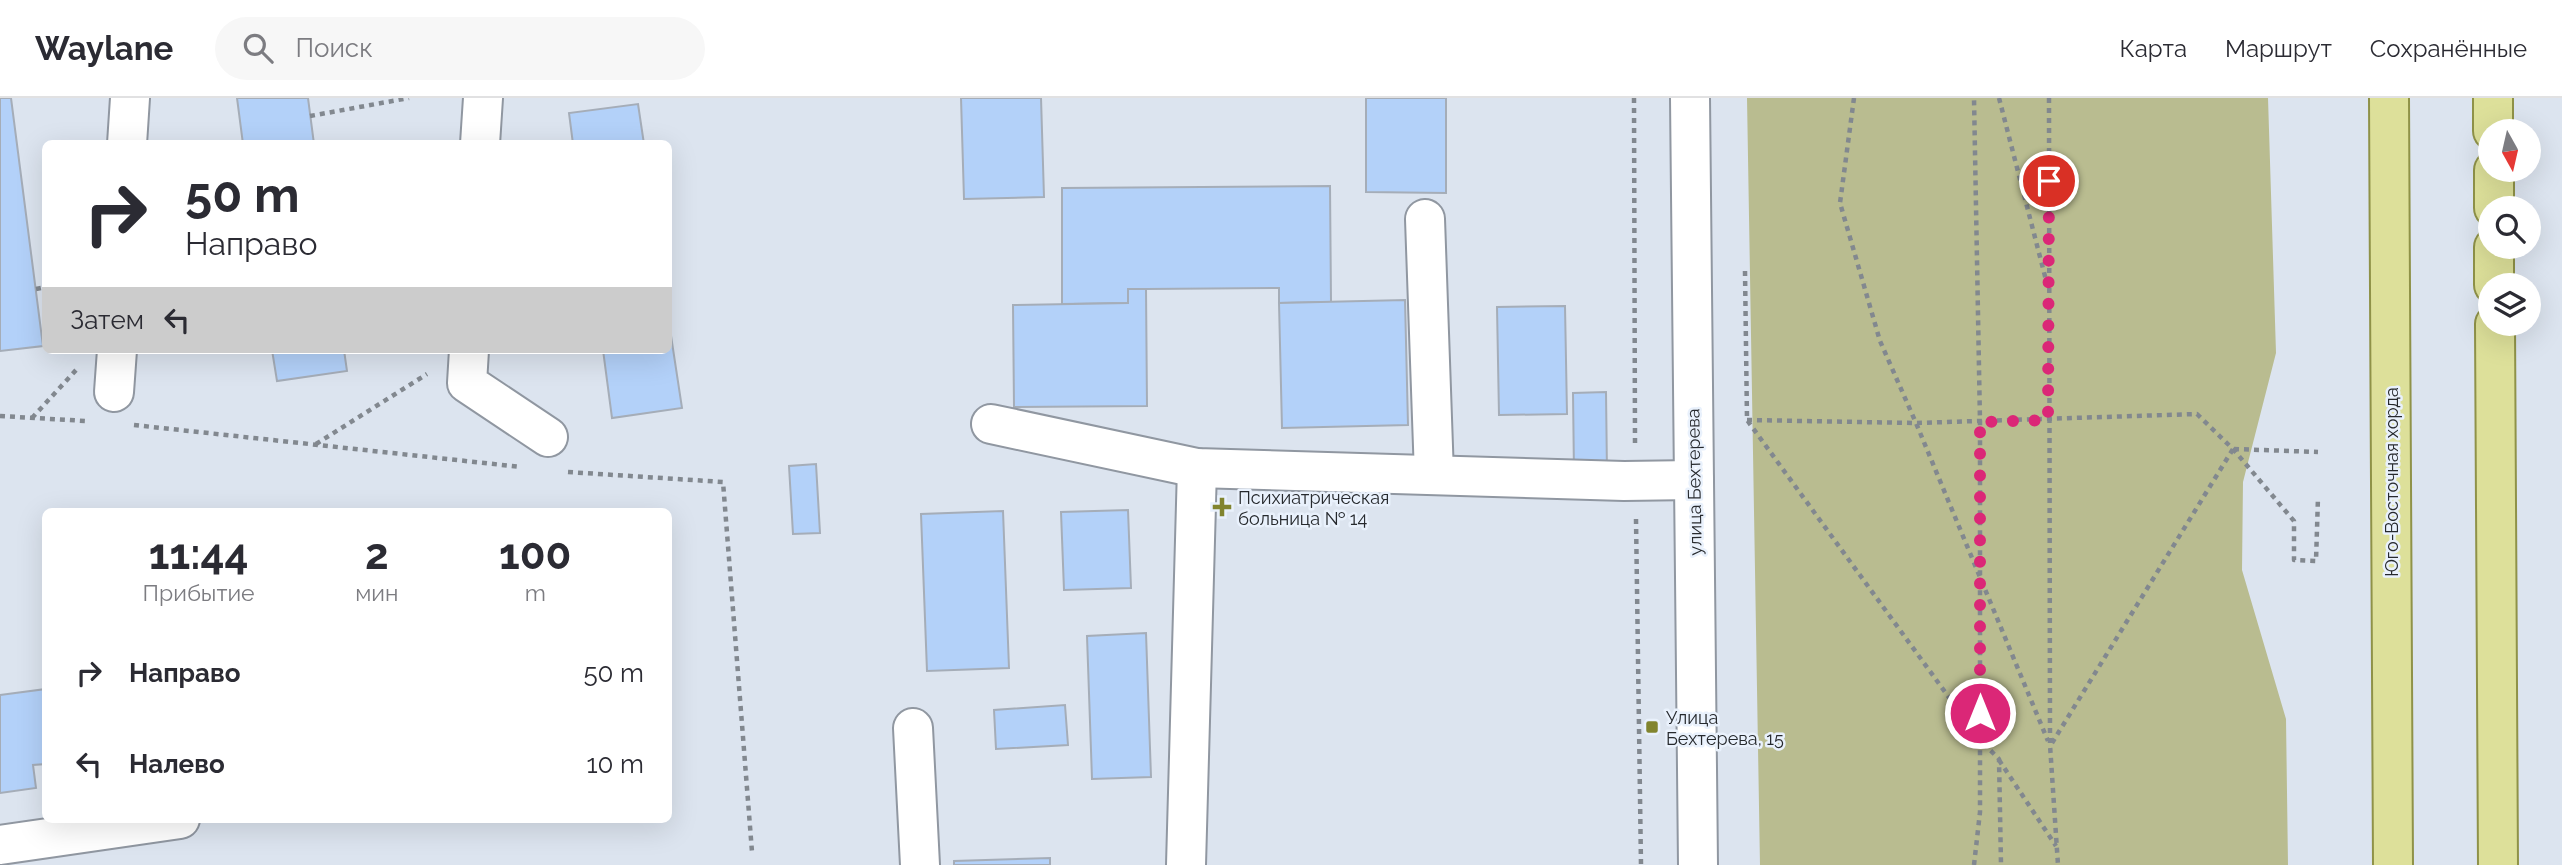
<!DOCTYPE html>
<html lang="ru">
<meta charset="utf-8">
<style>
body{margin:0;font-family:Raleway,sans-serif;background:#f7f7f7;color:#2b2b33;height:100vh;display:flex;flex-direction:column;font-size:26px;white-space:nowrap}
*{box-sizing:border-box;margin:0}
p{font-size:23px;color:#7c7c81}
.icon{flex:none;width:38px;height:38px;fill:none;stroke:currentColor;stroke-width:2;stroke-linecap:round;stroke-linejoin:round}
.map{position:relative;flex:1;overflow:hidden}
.details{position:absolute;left:42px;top:410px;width:630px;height:315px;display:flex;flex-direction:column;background:#fff;border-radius:10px;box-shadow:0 7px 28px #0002}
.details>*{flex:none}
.top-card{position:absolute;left:42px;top:42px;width:630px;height:214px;border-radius:10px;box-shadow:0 7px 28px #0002;background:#fff;color:#2b2b33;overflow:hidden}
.needle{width:46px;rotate:172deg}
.controls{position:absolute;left:2478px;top:21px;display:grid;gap:14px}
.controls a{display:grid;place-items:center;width:63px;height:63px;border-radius:50%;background:#fff;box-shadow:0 7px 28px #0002;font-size:35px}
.pin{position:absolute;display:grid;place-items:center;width:60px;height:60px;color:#fff;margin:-30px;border:4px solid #fff;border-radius:50%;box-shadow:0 2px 7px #0007}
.me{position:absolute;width:77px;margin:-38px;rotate:0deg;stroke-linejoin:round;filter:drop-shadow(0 0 5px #0008)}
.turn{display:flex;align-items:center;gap:24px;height:147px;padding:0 28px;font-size:32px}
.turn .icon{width:91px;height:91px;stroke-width:2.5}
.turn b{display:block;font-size:49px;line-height:60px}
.then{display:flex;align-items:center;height:66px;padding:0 28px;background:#0003;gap:14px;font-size:26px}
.eta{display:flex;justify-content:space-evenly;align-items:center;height:119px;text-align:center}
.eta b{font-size:42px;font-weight:700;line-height:49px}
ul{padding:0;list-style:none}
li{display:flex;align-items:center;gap:21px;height:91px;padding:0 28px}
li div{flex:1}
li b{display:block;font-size:26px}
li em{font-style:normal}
header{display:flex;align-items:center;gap:42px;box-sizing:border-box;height:98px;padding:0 35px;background:#fff;border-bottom:2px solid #e1e1e2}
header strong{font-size:33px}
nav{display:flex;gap:38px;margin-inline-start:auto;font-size:24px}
.search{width:490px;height:63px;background:#f7f7f7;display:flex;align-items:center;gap:18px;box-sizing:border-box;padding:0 24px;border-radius:38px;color:#7c7c81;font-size:26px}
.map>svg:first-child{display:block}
</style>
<header>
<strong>Waylane</strong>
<div class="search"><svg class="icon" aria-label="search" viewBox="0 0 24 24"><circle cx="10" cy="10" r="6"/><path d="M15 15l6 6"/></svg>Поиск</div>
<nav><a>Карта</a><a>Маршрут</a><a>Сохранённые</a></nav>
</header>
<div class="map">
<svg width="2562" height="767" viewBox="0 0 2562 767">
<rect width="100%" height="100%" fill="#dce4ef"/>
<polygon fill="#b9bc90" points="1747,0 2268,0 2276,255 2243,384 2242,472 2286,621 2288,767 1760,767"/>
<g fill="#b3d1f9" stroke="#a5adb8" stroke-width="2">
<polygon points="0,0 11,0 43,248 0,253"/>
<polygon points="237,0 308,0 314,46 243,46"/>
<polygon points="961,0 1041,0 1044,99 964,101"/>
<polygon points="1366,0 1446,0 1446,95 1366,94"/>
<polygon points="638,6 644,46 573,46 569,15"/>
<polygon points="1330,88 1331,204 1279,205 1279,190 1146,191 1128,191 1128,205 1062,206 1062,90"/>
<polygon points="1128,191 1146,191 1147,308 1014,309 1013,207 1128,205"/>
<polygon points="1405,202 1408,327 1282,330 1279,205"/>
<polygon points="1565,208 1567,316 1499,317 1497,209"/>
<polygon points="668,218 682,310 612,320 603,252 668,252"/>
<polygon points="272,252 344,252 347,273 277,283"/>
<polygon points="1606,294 1607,375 1574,375 1573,295"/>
<polygon points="816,366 820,435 793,436 789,368"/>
<polygon points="1128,412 1131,490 1064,492 1061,414"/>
<polygon points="1003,413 1009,570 927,573 921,416"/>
<polygon points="1146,535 1151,679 1092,681 1087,538"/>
<polygon points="46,591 46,666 33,667 36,690 0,695 0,597"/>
<polygon points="1065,607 1068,647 996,651 994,612"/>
<polygon points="1050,760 1050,767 954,767 954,763"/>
</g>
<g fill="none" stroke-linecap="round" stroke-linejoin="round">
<defs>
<g id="minor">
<polyline points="1690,0 1698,767"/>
<polyline points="127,46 130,0"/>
<polyline points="480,46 483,0"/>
<polyline points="1425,121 1434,377"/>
<polyline points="469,252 467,285 548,339"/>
<polyline points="114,294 117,252"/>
<polyline points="991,326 1197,370 1624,383 1694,382"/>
<polyline points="913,630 920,767"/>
<polyline points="0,747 180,721"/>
<polyline points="1186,767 1197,370"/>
</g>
<g id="major">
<polyline points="2389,0 2393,767"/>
<polyline points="2493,0 2493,33"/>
<polyline points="2494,72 2494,110"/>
<polyline points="2494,149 2494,187"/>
<polyline points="2495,226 2498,767"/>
</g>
</defs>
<use href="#minor" stroke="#9097a1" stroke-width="42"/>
<use href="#major" stroke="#8f9248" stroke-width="42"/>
<g stroke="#82888f" stroke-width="4.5" stroke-dasharray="5 5" stroke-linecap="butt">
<polyline points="1634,0 1635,346"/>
<polyline points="1854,0 1840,105 1880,243 1916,325 2048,643"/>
<polyline points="1999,0 2047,186"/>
<polyline points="2049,0 2050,647 2058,767"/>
<polyline points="310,18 409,0"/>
<polyline points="1745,173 1747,322 1980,642 1999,661 2001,767"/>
<polyline points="36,191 46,189"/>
<polyline points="0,318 86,323"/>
<polyline points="32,320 77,271"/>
<polyline points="1747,322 1916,325 2197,316 2233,351 2294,423 2294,462 2316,463 2318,399"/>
<polyline points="134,327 521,369"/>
<polyline points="316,346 427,276"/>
<polyline points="2234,351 2318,354"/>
<polyline points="568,374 723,384 752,754"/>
<polyline points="1636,421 1641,767"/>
<polyline points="2052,645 2233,351"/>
<polyline points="1999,662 2056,748"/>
<polyline points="1974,767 1980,714 1980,324 1974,0"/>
</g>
<use href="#minor" stroke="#fff" stroke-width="38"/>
<use href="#major" stroke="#dde09a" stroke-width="38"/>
</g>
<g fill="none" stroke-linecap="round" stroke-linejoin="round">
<polyline stroke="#db2777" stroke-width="12" stroke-dasharray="0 21.6" points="1980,615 1980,324 2048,322 2049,83"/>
</g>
<g fill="#81842e" stroke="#e9f1fc" stroke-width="2.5">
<path d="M1218.5 398.5h7v7h7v7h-7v7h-7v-7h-7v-7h7z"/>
<rect x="1645" y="622" width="14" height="14" rx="3.5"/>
</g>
<g text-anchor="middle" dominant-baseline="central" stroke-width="5" stroke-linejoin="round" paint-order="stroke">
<g font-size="18" fill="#26292d" stroke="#e9f1fc">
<text transform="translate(1694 384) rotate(-91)">улица Бехтерева</text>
<text transform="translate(2391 384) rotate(-90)">Юго-Восточная хорда</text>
</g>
<g font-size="18" fill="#26292d" stroke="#e9f1fc" text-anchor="start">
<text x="1238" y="399">Психиатрическая<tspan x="1238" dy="21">больница № 14</tspan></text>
<text x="1666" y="619">Улица<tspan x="1666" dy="21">Бехтерева, 15</tspan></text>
</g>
</g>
</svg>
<div class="controls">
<a><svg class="needle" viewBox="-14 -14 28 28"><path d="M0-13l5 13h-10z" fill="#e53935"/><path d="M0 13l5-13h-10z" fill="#7c7c81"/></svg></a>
<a><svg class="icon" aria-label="search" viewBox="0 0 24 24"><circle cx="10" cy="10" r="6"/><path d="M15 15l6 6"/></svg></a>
<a><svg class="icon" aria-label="layers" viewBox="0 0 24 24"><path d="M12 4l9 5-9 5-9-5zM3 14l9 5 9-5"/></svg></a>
</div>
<div class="pin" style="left:2049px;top:83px;background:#d93025"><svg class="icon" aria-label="arrive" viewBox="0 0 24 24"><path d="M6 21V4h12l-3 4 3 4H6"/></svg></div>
<svg class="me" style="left:1980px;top:615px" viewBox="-20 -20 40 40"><circle r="17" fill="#db2777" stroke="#fff" stroke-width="3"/><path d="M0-11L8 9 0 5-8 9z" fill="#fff"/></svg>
<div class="top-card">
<div class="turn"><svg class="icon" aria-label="right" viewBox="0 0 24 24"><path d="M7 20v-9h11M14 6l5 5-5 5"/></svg><div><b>50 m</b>Направо</div></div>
<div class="then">Затем<svg class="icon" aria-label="left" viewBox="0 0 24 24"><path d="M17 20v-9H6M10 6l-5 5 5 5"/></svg></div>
</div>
<section class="details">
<div class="eta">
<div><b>11:44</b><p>Прибытие</p></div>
<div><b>2</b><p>мин</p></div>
<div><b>100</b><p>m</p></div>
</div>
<ul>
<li><svg class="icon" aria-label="right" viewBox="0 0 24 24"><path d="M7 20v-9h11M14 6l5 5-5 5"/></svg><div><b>Направо</b></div><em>50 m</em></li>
<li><svg class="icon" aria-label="left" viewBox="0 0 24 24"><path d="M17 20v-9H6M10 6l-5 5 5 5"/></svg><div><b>Налево</b></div><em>10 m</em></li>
</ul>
</section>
</div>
